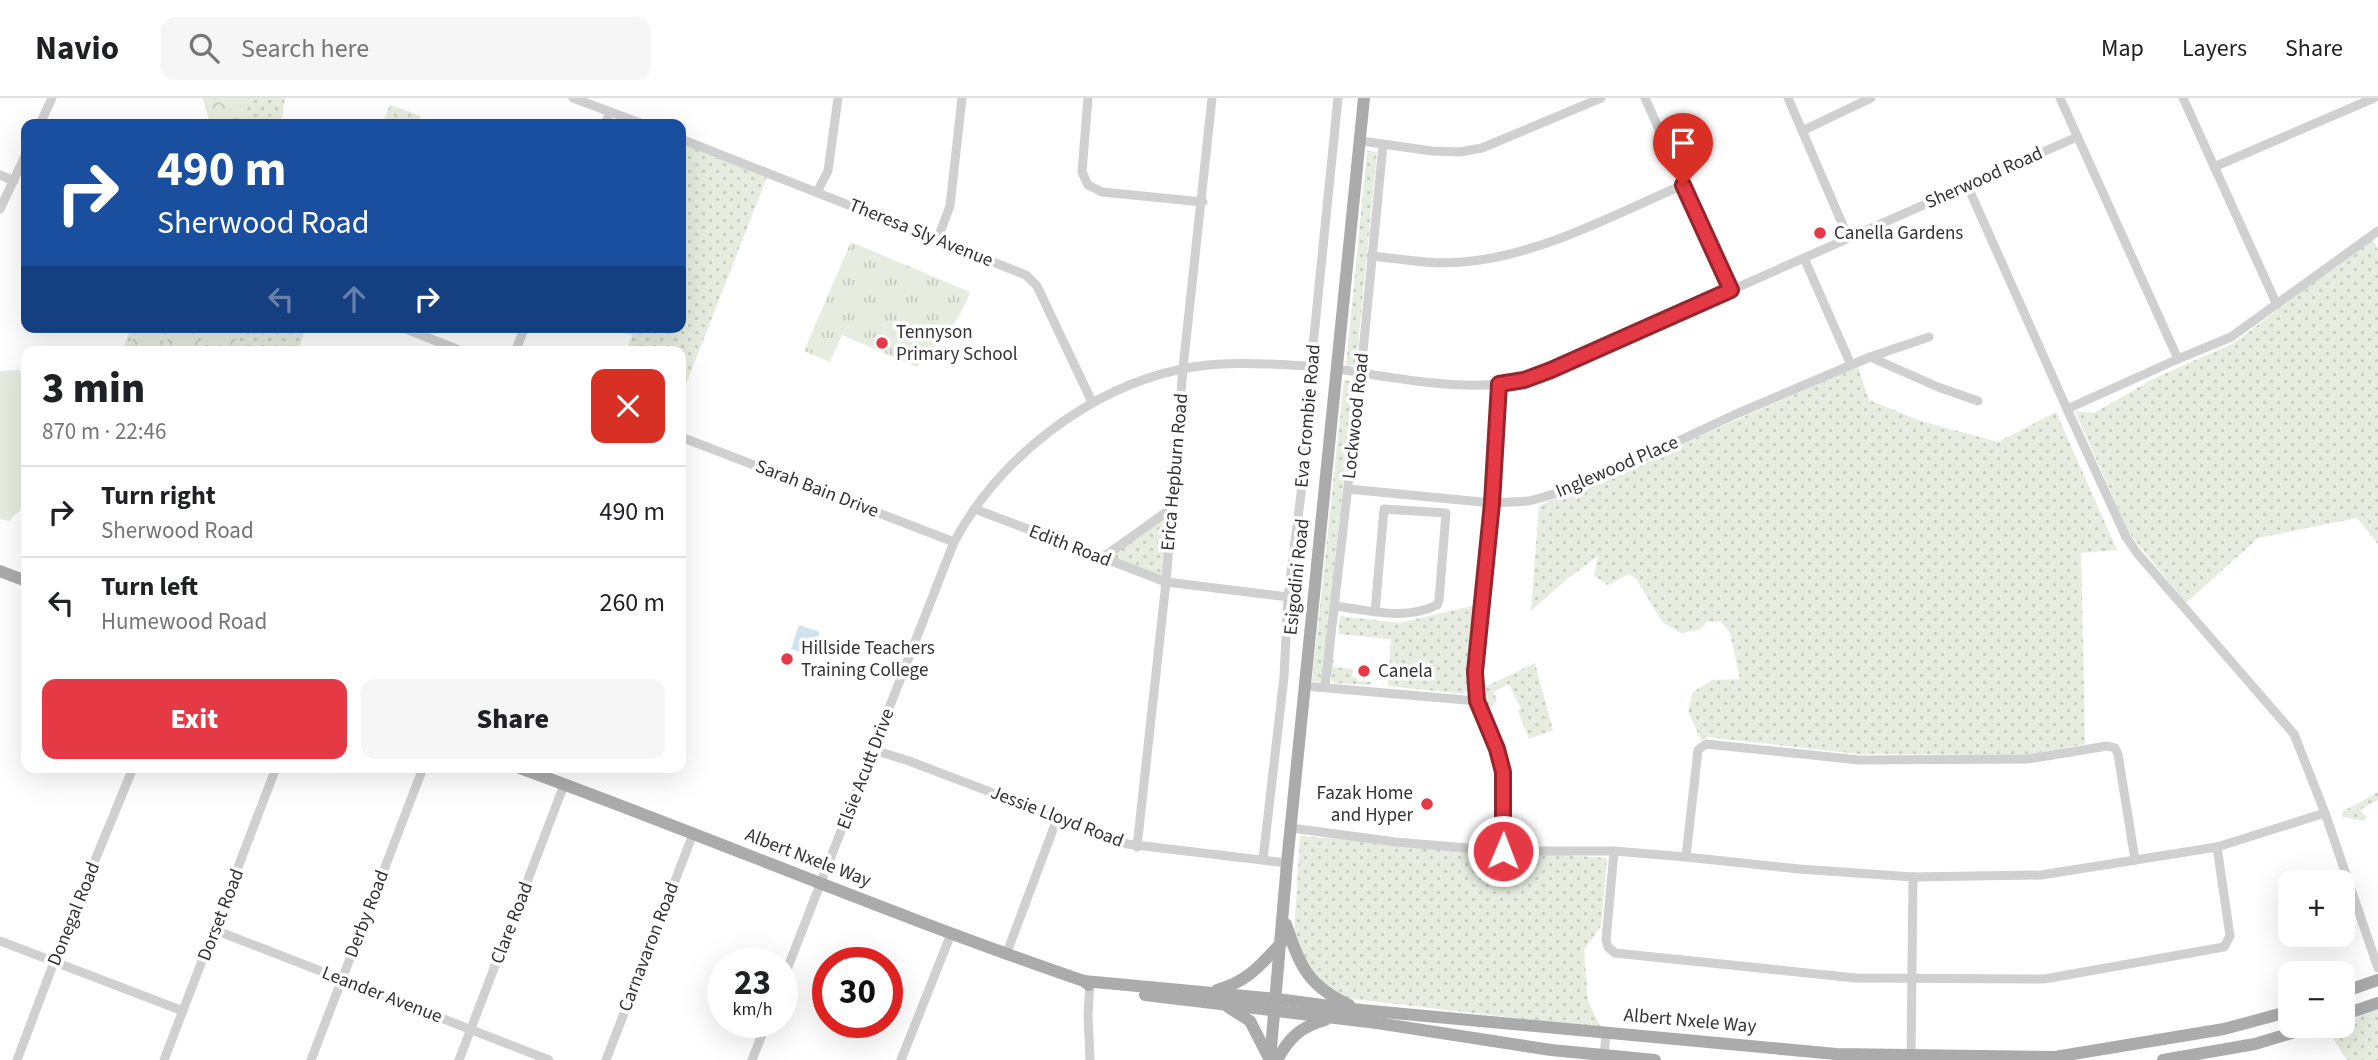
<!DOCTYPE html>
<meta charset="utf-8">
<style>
body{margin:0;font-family:"Source Sans 3",sans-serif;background:#f6f6f6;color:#202124;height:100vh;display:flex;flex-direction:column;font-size:26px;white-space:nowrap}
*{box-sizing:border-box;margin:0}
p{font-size:23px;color:#757577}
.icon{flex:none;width:38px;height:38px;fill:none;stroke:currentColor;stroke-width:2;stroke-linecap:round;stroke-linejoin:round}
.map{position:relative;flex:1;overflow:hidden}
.panel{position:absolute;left:21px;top:248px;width:665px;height:427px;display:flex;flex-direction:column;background:#fff;border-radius:14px;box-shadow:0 7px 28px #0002}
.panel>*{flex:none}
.top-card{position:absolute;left:21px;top:21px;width:665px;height:214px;border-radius:14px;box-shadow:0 7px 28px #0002;background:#1a4fa0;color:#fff;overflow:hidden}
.tools{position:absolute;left:2278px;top:772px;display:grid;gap:14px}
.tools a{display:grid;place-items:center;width:77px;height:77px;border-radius:14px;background:#fff;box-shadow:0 7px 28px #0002;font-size:35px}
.speed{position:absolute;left:707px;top:849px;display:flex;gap:14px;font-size:35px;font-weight:700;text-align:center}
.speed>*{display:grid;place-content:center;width:91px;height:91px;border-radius:50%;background:#fff;box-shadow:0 7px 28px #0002;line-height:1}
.speed small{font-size:18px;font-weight:400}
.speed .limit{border:10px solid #d22;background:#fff;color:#111}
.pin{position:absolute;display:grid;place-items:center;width:60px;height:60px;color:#fff;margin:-72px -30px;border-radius:50% 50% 50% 0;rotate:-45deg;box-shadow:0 0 7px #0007}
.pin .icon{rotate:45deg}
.me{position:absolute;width:77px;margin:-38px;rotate:1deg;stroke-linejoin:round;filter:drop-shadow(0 0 5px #0008)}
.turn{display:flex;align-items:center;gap:24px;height:147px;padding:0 21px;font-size:32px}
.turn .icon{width:91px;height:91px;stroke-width:2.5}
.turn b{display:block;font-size:49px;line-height:60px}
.lanes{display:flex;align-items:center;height:66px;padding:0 21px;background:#0003;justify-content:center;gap:35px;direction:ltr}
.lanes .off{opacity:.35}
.round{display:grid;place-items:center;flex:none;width:74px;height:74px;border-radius:14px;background:#f6f6f6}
.headline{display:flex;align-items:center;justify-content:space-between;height:119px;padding:0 21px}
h1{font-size:42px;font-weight:800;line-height:52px}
.cta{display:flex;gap:14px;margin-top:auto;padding:14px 21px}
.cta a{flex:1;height:80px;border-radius:14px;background:#e63946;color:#fff;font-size:28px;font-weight:800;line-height:80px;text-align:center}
.cta a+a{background:#f6f6f6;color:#202124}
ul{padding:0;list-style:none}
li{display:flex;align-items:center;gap:21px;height:91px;padding:0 21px;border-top:2px solid #e0e0e0}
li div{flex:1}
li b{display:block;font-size:26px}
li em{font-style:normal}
header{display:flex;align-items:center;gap:42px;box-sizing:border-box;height:98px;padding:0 35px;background:#fff;border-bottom:2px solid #e0e0e0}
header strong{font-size:33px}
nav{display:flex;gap:38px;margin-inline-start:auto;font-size:24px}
.search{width:490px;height:63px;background:#f6f6f6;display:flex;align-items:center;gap:18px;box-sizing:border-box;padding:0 24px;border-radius:14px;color:#757577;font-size:26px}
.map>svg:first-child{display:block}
</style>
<header>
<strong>Navio</strong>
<div class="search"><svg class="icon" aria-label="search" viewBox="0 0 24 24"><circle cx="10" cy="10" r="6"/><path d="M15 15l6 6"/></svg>Search here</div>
<nav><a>Map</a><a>Layers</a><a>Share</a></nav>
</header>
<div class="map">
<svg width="2378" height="962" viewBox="0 0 2378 962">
<defs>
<pattern id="grass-dots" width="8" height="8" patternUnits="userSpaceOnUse" patternTransform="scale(1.75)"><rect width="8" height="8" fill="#e6ecdf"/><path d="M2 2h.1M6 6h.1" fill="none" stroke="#c6cbc0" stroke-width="1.8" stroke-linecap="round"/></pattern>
<pattern id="forest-crowns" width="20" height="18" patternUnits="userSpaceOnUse" patternTransform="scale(1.75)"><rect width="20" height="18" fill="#e6ecdf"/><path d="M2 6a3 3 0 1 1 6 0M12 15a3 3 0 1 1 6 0" fill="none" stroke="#c6cbc0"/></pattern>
<pattern id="park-tufts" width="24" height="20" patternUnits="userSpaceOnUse" patternTransform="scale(1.75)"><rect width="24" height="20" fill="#e6ecdf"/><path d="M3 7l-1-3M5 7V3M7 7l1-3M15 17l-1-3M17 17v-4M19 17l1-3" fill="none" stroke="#c6cbc0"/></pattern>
</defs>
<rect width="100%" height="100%" fill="#fff"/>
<g fill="url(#grass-dots)">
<polygon points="203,0 285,0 281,26 207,26 209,22"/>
<polygon points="390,7 421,18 418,26 382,26"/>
<polygon points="681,46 767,79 681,299 681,254 626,254 632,237 615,229 681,229"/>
<polygon points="1367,53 1377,54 1356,268 1346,267"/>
<polygon points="2372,140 2378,152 2378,446 2357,420 2258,440 2186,505 2129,435 2075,313 2094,315 2153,281 2234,245"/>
<polygon points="131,229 303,229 305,231 298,254 122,254"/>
<polygon points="1858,269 1869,302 1921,323 1998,344 2056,314 2117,452 2081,455 2085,646 2027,657 1858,656 1707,639 1701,642 1688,613 1693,594 1712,582 1740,581 1730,535 1721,524 1708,523 1699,532 1681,535 1662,524 1637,482 1629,476 1608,487 1594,478 1598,458 1566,482 1531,513 1539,408"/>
<polygon points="1344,282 1354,284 1322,584 1312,583"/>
<polygon points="1169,414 1164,482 1106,459"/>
<polygon points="1476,507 1470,588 1464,596 1388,588 1391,541 1338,536 1340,518 1399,525"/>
<polygon points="1331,560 1334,561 1333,569 1353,571 1352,579 1357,580 1357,583 1372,584 1370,587 1334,585 1330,578"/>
<polygon points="1535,565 1553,632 1529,641 1518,613 1521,611 1509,586 1493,594 1497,602 1490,611 1481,591"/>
<polygon points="2378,694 2378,702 2360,712 2366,718 2365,723 2343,719 2342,714"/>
<polygon points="1300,738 1607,760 1601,828 1584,852 1588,903 1601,930 1345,900 1327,891 1312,876 1294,836"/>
<polygon points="2378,911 2378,962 2347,962 2327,931 2343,928 2343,925"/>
</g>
<g fill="url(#forest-crowns)">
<polygon points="203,0 246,0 250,2 246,16 238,26 207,26 209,22"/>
<polygon points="131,229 162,229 160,240 166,245 171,233 187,229 198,243 201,254 174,252 137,254 137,249 129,236"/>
<polygon points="238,229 237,240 228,253 221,246 209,244 203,232"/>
</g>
<path fill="url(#park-tufts)" d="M851,144L970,194C960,224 938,246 917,269L842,237L830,264L804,253Z"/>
<polygon fill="#e6ecdf" points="19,272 26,281 26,406 9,423 0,421 0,273"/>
<polygon fill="#cfe2ee" points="799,527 820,534 812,558 791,551"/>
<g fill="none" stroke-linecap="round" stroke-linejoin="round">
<g stroke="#d0d0d0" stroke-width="9">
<polyline points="573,0 643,26"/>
<polyline points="1088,0 1082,74 1088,87 1102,94 1203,104"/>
<polyline points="1645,0 1731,192"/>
<polyline points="1788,0 1848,139"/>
<polyline points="2183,0 2277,207"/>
<polyline points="40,26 52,0"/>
<polyline points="605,26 610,14"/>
<polyline points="1802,33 1871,0"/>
<polyline points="681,41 1026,177 1037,188 1092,304"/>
<polyline points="1361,43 1432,53 1460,54 1482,50 1601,0"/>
<polyline points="2214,69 2374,0"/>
<polyline points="0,77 14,83"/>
<polyline points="1968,89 2067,311 2178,261 2060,0"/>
<polyline points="817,94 828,73 838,0"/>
<polyline points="0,111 26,56"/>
<polyline points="938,140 950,108 962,0"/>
<path d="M1371,158C1401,161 1432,167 1462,164C1539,158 1613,117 1683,87"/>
<polyline points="1804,160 1851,267"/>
<polyline points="401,229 464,254"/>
<polyline points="515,254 525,229"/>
<polyline points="1870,259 1938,289 1978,303"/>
<polyline points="2178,261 2231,239 2378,133"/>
<path d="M1338,271C1387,279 1451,291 1499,286C1518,285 1534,278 1551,272L2077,39"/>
<polyline points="1499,286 1492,405 1475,574 1477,603 1497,651 1503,674 1503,753"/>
<polyline points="2067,311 2126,439 2137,455 2294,636 2325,715 2378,870"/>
<polyline points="681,339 954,444"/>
<polyline points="1348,391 1492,405 1529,403 1544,399 1588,385 1734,317 1870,259 1929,239"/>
<polyline points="975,411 1166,484 1288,499"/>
<polyline points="1102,460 1172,410"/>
<path d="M1335,508C1368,512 1405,523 1437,507L1439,502L1446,415L1384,411L1375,514"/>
<polyline points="1305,588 1477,603"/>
<polyline points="1325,589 1361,274 1383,47"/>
<polyline points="874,652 909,663 1127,746 1287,765"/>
<polyline points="1291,730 1396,744 1503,753 1614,753 1686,759 1799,771 1913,779 2041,777 2217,749 2325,715"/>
<polyline points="1137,749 1166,484 1183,270 1212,0"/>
<polyline points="1614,753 1606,842 1608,849 1615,855 1856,880 2044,881 2224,849 2230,838 2217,749"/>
<polyline points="1686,759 1698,652 1706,646 1859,662 2028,661 2107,648 2115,650 2118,656 2135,762"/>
<polyline points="1263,761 1284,579 1288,499 1301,396 1311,268 1338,0"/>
<polyline points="215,832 549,962"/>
<polyline points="0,843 183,913"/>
<polyline points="1006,857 1057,721"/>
<path d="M782,884L954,444C999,360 1089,290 1182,271C1224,262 1268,266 1311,268"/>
<polyline points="1911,957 1913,779"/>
<polyline points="1604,960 1606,935"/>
<polyline points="17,962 65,835 133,670"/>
<polyline points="164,962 276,670"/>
<polyline points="311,962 423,670"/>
<polyline points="459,962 564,687"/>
<polyline points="606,962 693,736"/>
<polyline points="752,962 767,924"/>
<polyline points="901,962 951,836"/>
<polyline points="1090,962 1088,917 1090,884"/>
</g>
<g stroke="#ababab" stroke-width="12">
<polyline points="0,473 26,483"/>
<path d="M520,670C709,739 894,818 1084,883L1089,887"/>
<path d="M1286,826C1299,867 1308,888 1349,907"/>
<polyline points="1084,883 1277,901 1361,912 1836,956 2055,959 2224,931 2291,913"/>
<path d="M1217,892C1248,883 1260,868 1282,844"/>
<polyline points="2343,894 2378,882"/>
<polyline points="1145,897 1377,925 1551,952 1655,962"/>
<polyline points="1228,909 1250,923 1270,962"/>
<polyline points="2343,917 2378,905"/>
<polyline points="1270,962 1287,765 1364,0"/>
<path d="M1277,962C1289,940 1300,929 1325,922"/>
<polyline points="2163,962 2255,946 2315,928"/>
</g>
</g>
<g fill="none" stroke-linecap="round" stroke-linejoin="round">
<defs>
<polyline id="route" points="1503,753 1503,674 1497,651 1477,603 1475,574 1492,405 1499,286 1524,282 1551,272 1731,192 1683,87"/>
</defs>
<use href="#route" stroke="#96252e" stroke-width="18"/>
<use href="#route" stroke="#e63946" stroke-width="12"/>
</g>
<g fill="#e63946" stroke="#fff" stroke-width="2.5">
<circle cx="1820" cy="135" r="7"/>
<circle cx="882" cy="245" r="7"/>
<circle cx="787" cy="561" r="7"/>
<circle cx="1364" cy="573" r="7"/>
<circle cx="1427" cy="706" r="7"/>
</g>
<g text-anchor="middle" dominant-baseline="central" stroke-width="7" stroke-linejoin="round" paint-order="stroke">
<g font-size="19" fill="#333" stroke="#fff">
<text transform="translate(1984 80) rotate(-24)">Sherwood Road</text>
<text transform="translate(921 135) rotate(22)">Theresa Sly Avenue</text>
<text transform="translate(1308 318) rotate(-85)">Eva Crombie Road</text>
<text transform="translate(1356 318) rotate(-84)">Lockwood Road</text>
<text transform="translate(1617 369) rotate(-23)">Inglewood Place</text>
<text transform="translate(1175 374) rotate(-85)">Erica Hepburn Road</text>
<text transform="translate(817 391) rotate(21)">Sarah Bain Drive</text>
<text transform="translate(1070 448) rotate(21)">Edith Road</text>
<text transform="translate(1297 479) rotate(-84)">Esigodini Road</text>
<text transform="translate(866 671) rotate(-69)">Elsie Acutt Drive</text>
<text transform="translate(1057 719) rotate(21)">Jessie Lloyd Road</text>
<text transform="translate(808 760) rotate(21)">Albert Nxele Way</text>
<text transform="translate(74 816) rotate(-68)">Donegal Road</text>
<text transform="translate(367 816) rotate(-69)">Derby Road</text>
<text transform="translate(221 817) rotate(-69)">Dorset Road</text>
<text transform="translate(512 825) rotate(-69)">Clare Road</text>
<text transform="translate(649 849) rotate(-69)">Carnavaron Road</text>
<text transform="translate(382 897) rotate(21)">Leander Avenue</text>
<text transform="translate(1690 923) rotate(5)">Albert Nxele Way</text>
</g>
<g font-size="19" fill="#333" stroke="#fff" text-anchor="start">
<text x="1834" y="135">Canella Gardens</text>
<text x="896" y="234">Tennyson<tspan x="896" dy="22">Primary School</tspan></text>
<text x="801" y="550">Hillside Teachers<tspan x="801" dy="22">Training College</tspan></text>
<text x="1378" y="573">Canela</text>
<text x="1413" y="695" text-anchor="end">Fazak Home<tspan x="1413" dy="22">and Hyper</tspan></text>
</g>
</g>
</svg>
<div class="tools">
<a>+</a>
<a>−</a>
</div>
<div class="speed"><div>23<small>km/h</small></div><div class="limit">30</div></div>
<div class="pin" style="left:1683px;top:87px;background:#d93025"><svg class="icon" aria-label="arrive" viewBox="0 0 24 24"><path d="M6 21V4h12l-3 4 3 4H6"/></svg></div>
<svg class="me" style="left:1503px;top:753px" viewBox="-20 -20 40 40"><circle r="17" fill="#e63946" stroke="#fff" stroke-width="3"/><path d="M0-11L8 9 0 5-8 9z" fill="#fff"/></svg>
<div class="top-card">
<div class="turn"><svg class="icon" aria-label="right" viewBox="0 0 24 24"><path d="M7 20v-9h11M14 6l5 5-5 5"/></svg><div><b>490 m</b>Sherwood Road</div></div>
<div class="lanes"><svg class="icon off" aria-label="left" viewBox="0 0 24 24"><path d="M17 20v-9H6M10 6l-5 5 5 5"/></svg><svg class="icon off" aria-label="ahead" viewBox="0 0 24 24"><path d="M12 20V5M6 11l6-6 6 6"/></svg><svg class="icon" aria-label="right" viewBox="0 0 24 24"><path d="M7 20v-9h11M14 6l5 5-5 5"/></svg></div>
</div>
<section class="panel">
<div class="headline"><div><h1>3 min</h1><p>870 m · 22:46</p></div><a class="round" style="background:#d93025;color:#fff"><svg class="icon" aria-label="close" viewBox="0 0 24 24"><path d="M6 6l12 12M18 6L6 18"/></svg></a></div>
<ul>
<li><svg class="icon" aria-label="right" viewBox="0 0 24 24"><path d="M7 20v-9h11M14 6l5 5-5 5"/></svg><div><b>Turn right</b><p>Sherwood Road</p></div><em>490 m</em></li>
<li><svg class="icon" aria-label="left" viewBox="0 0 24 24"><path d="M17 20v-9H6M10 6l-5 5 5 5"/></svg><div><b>Turn left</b><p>Humewood Road</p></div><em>260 m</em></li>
</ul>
<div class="cta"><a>Exit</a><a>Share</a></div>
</section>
</div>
